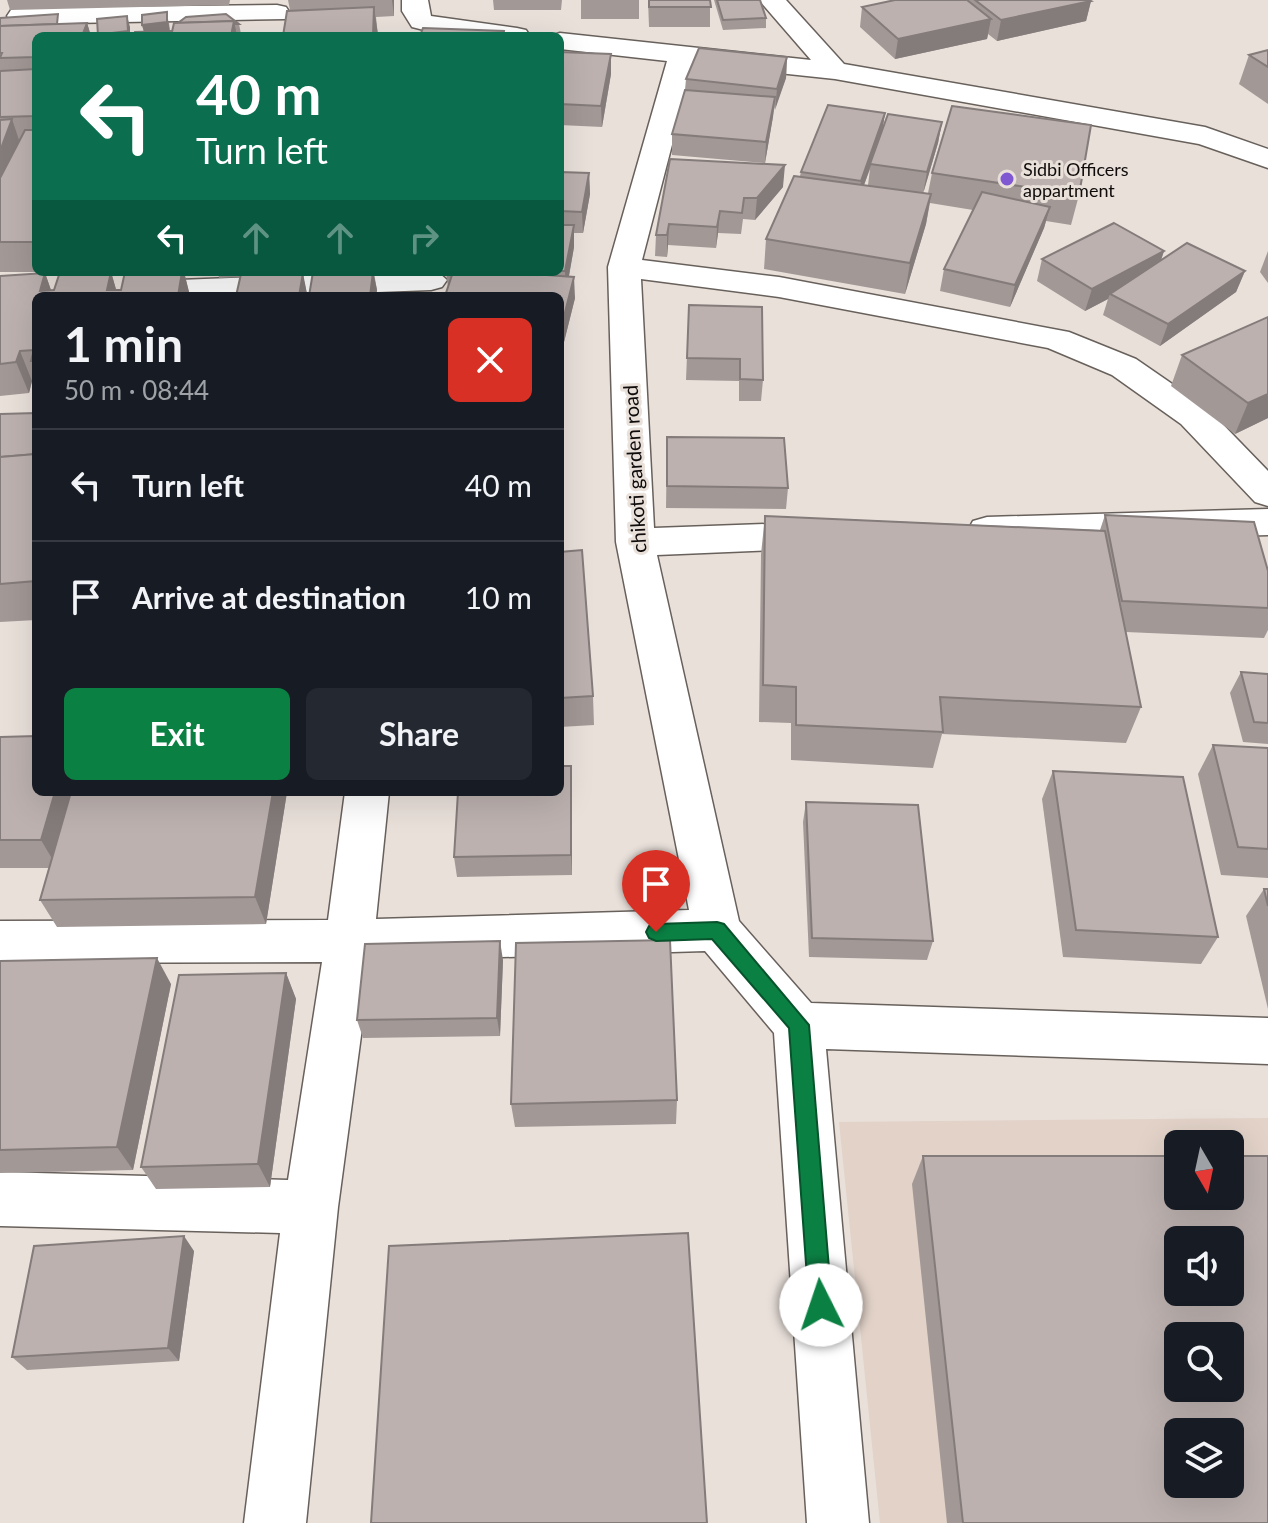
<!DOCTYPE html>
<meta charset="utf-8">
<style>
body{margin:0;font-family:Lato,sans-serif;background:#242831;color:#f1f3f6;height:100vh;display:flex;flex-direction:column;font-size:30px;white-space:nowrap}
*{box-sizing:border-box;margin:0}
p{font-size:26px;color:#9ea1a6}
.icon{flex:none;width:44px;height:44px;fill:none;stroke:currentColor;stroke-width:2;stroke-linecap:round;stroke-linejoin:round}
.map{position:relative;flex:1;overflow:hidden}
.panel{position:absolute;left:32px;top:292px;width:532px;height:504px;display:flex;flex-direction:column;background:#171b24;border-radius:12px;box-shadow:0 8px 32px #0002}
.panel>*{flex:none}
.hud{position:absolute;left:32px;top:32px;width:532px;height:244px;border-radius:12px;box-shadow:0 8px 32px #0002;background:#0b6e4f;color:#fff;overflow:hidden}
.needle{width:52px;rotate:171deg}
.buttons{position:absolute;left:1164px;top:1130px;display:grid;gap:16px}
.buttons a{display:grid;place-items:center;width:80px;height:80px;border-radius:12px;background:#171b24;box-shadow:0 8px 32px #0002;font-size:40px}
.pin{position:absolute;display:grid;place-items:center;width:68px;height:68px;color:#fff;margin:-82px -34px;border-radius:50% 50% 50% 0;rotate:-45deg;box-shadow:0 0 8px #0007}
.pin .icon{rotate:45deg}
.me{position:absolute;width:88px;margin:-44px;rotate:356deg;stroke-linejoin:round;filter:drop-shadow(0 0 6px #0008)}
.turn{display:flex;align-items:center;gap:28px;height:168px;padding:0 32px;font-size:36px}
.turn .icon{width:104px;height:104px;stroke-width:2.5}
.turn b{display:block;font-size:56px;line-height:68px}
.lanes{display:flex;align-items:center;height:76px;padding:0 32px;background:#0003;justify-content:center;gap:40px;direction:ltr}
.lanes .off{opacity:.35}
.round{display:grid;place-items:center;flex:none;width:84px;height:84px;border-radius:12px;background:#242831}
.summary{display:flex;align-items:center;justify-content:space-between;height:136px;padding:0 32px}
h1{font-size:48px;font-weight:700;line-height:60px}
.action{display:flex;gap:16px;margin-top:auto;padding:16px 32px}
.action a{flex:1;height:92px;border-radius:12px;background:#0b8043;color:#fff;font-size:32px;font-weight:700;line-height:92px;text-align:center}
.action a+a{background:#242831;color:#f1f3f6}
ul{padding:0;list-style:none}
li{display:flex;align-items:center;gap:24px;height:112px;padding:0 32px;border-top:2px solid #363941}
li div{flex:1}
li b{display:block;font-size:30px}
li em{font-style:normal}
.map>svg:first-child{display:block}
</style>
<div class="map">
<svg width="1268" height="1523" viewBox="0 0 1268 1523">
<rect width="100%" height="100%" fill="#e9e0da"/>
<path fill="#e2d2c8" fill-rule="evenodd" d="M1268,1118V1523H880L839,1122ZM1178,1144H1230V1196H1178ZM1178,1240H1230V1292H1178ZM1178,1336H1230V1388H1178ZM1178,1432H1230V1484H1178Z"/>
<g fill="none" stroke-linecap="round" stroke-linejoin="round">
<defs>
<g id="minor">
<path d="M402,0H428L431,16L517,28L526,30L530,36C490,36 451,38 412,27L402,11Z"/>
<polygon points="759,0 786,0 844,64 1205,127 1268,149 1268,168 1199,144 835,79 693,64 642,260 779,277 1069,332 1136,359 1207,408 1268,471 1268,506 1255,502 1181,424 1112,375 1048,348 779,297 641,279 654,528 822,522 836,526 841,535 836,544 822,548 657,555 739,921 811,1003 1268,1018 1268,1064 826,1049 869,1523 807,1523 774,1033 705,951 371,961 338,1207 306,1523 244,1523 280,1233 0,1226 0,1172 288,1180 322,962 0,963 0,921 328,920 345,792 389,792 376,919 689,910 616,542 608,267 667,61 560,49 560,36 550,36 560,33 811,60"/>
<polygon points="277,5 286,7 290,13 286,19 20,24 11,22 7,16 11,10 20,8"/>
<polygon points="387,272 438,272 447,280 442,287 431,290 273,296 140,296 137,291 141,284 153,281"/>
<polygon points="1268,509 1268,535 987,543 973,539 968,530 973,521 987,517"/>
</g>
</defs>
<use href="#minor" stroke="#68605b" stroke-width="3"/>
<use href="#minor" fill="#fff" fill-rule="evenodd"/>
</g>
<g fill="#a29896" fill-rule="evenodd">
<polygon points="7,0 230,0 229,5 10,10"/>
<polygon points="288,0 394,0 394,16 376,17 378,36 283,36 290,10"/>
<polygon points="493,0 562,0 561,10 494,10"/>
<rect x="581" y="0" width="58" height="19"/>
<polygon points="648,0 710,0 710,27 649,27"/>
<polygon points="714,0 760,0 766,18 766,28 723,30"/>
<polygon points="895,0 1089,0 1091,1 1086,21 997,41 988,34 987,39 895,59 860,27 862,7"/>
<polygon points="0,18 61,24 87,23 91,36 36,36 36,272 75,272 0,272"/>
<polygon points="169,23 170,31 239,24 241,34 237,35 237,36 134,36 144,32 142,25"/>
<polygon points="1268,50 1268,104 1239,84 1249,55"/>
<polygon points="560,52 611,54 611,74 602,127 560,125"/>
<polygon points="787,57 786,78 774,110 765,163 672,155 672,134 685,90 686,79"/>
<path d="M885,113L882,130L942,122L938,143L923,193H928L932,173L1079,195L1071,225L1046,221L1044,228L1010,307L940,291L944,269L973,210L930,203L926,224L905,294L764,269L766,239L800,176L801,172ZM870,169L868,185H864Z"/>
<polygon points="670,159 783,187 755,220 743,219 741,234 718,233 716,248 668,245 667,257 655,256 656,235"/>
<polygon points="560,172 589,173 590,194 583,233 574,233 574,247 569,276 575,298 561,354 560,354 560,296 448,287 446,272 560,272"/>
<polygon points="1164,251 1161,260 1245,271 1236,292 1160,346 1103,315 1108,299 1085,311 1037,281 1042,259"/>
<polygon points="1268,251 1268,283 1260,272"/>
<polygon points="111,272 116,290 121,290 125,272 184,272 190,296 36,296 36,381 32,381 29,393 0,396 0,276 45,273 51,290"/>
<polygon points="218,272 405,272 374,273 377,290 376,296 309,296 312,275 303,276 307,294 240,277 219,278"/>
<polygon points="689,305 763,380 761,401 739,401 739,381 686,380"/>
<polygon points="1268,317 1268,418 1235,434 1171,386 1182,355"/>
<polygon points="36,413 36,620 0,622 0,414"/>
<polygon points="667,437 788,488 786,509 666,508"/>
<polygon points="1105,515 1268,571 1268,630 1264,638 1126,632 1141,707 1126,743 942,734 933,768 791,760 791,723 759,722 761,554 765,516 1100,530"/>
<polygon points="560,552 593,696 594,725 560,727"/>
<polygon points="1241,672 1268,674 1268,744 1243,742 1230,693"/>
<polygon points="0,737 36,792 287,792 266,924 57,927 40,900 50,868 0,868"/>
<polygon points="1213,745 1268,748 1268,878 1221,875 1198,774"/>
<polygon points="1053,771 1218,937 1201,964 1063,957 1042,799"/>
<polygon points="572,786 572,875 457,877 454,857"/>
<polygon points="806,802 933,941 927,960 809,957 803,822"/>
<polygon points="1264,889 1268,889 1268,1009 1246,916"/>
<polygon points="503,960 500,1036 363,1038 357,1020"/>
<polygon points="0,961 171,984 133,1170 0,1173"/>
<polygon points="286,973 296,999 270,1187 156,1189 141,1167"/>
<polygon points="677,1100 676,1124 515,1127 511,1104"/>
<polygon points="923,1156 1268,1523 947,1523 912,1184"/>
<polygon points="194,1251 179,1361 27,1370 12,1357"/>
</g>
<g fill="#847c7a">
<polygon points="392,0 394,0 394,16"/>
<polygon points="1091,1 1086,21 997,41 1001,20"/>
<polygon points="374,7 378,35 378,36 373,36"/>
<polygon points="167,12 170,33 145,35 142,25"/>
<polygon points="127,16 130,27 130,36 104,36"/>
<polygon points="991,19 987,39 895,59 898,39"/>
<polygon points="234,21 237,36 231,36"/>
<polygon points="87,23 91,36 82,36"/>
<polygon points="611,54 611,74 602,127 601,106"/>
<polygon points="787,57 786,78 775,110 777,89"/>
<polygon points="775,97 773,117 765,163 766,142"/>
<polygon points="885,113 882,134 858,202 861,181"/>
<polygon points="12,119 19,140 0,193 0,151"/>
<polygon points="942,122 938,143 923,194 927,172"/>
<polygon points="785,165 783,187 755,220 757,198"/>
<polygon points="589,173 590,194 583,233 582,212"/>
<polygon points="931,194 926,224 905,294 910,263"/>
<polygon points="1050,207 1044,228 1010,307 1015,285"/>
<polygon points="720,211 718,233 716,248 717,227"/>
<polygon points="669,224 668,245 667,257 667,235"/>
<polygon points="574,225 574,247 566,292 565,271"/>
<polygon points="1164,251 1157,272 1110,294 1108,299 1085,311 1092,289"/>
<polygon points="1245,271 1236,292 1160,346 1168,324"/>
<polygon points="111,272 118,296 107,290"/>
<polygon points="182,272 184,272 190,296 178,296"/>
<polygon points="373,272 377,290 376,296 370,296"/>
<polygon points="45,273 53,296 40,291"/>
<polygon points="303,273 307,294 307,296 299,296"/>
<polygon points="574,277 575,298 561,354 560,332"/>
<polygon points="20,351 32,381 29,393 16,362"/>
<polygon points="1268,394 1268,418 1235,434 1248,403"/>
<polygon points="571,766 572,786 572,875 571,855"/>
<polygon points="55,792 78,792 57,867 41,840"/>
<polygon points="273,792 287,792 266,924 255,897"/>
<polygon points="500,941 503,960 500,1036 497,1018"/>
<polygon points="157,958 171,984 133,1170 117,1147"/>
<polygon points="286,973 296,999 270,1187 258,1164"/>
<polygon points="184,1236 194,1251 179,1361 168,1348"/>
</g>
<g fill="#bcb1af" stroke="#847c7a" stroke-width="2" fill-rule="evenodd">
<polygon points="649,0 710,0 711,7 649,7"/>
<polygon points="717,0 760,0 766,18 723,20"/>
<polygon points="895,0 967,0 991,19 898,39 862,7"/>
<polygon points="975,0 1089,0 1091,1 1001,20"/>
<polygon points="374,7 373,36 283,36 287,11"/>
<polygon points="167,12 167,22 142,25 142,15"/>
<polygon points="58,14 57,24 0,26 0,18"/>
<polygon points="226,14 239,24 235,24 234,21 178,23 186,17"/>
<polygon points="127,16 128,31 104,34 128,34 127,36 98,36 97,19"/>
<polygon points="234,21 231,36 171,36 174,23"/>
<polygon points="87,23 82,36 36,36 36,57 0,58 2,53 0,53 0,26"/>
<polygon points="423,28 504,31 503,36 420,36"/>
<polygon points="172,31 171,36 134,36 135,32"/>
<polygon points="699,48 787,57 777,89 686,79"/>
<polygon points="1268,50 1268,67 1249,55"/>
<polygon points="560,52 611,54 601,106 560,104"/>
<polygon points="36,69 36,116 0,117 0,71"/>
<polygon points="685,90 775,97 766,142 672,134"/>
<polygon points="828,105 885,113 861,181 801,172"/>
<polygon points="952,106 1091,125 1079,195 932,173"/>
<polygon points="888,114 942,122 927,172 870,164"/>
<polygon points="12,119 0,151 0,120"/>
<polygon points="25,130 36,130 36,242 0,242 0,178"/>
<polygon points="670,159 785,165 757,198 744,198 742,213 720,211 717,227 669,224 667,235 656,235"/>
<polygon points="560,172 589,173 582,212 560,211"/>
<polygon points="794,176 931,194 910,263 766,239"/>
<polygon points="982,192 1050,207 1015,285 944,269"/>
<polygon points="1114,223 1164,251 1092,289 1042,259"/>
<polygon points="560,225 574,225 565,271 560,271"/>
<polygon points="1187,243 1245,271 1168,324 1110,294"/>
<polygon points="111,272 107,290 121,290 125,272 182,272 178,296 36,296 36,361 31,361 34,350 20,351 16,362 0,364 0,276 45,273 40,291 54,290 59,275"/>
<polygon points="313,272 373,272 370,296 309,296"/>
<polygon points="453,272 506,272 574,277 560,332 560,296 445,296"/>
<polygon points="303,273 299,296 236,296 241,274"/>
<polygon points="689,305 762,307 763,380 740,379 740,359 687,358"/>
<polygon points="1268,317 1268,394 1248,403 1182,355"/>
<polygon points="36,413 36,454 0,457 0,414"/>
<polygon points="667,437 784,438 788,488 667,486"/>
<polygon points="36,454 36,581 0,584 0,457"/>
<polygon points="1105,515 1254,522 1268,571 1268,608 1122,601"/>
<polygon points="765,516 1105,531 1141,707 940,697 943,732 796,725 796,687 763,685"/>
<polygon points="582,550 593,696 560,698 560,552"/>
<polygon points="1241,672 1268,674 1268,723 1254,722"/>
<polygon points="36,736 36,792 55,792 41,840 0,840 0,737"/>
<polygon points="1213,745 1268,748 1268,849 1238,847"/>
<polygon points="560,766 571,766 571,855 454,857 458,792 560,792"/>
<polygon points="1053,771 1183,777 1218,937 1076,930"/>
<polygon points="71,792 273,792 255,897 40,900"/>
<polygon points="806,802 918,805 933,941 812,938"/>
<polygon points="1264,889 1268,889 1268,906"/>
<polygon points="670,940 677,1100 511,1104 516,943"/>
<polygon points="500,941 497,1018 357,1020 365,944"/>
<polygon points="157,958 117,1147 0,1150 0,961"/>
<polygon points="286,973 258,1164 141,1167 179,975"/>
<path d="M923,1156H1178V1196H1230V1156H1268V1523H963ZM1178,1240H1230V1292H1178ZM1178,1336H1230V1388H1178ZM1178,1432H1230V1484H1178Z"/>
<polygon points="688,1233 707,1523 371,1523 389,1246"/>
<polygon points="184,1236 168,1348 12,1357 34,1246"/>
</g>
<polygon fill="#0b8043" stroke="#07532c" stroke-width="2" points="717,922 724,924 809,1025 832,1305 829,1313 821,1317 812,1313 809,1305 789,1028 712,939 656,941 649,938 646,932 649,926 656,924"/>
<circle fill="#8058d2" stroke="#e9e0da" stroke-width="3" cx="1007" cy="179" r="8"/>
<g text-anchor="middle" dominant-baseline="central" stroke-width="6" stroke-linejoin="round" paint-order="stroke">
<g font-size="18" fill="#0e0b0a" stroke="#e9e0da" text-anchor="start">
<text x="1023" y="169">Sidbi Officers<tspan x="1023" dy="21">appartment</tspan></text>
</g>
<g font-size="20" fill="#0e0b0a" stroke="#e9e0da">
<text transform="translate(634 469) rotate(-93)">chikoti garden road</text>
</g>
</g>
</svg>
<div class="buttons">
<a><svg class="needle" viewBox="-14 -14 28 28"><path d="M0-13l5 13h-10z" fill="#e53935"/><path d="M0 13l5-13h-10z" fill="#9ea1a6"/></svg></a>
<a><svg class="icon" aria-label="sound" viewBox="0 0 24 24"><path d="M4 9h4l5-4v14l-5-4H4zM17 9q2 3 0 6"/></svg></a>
<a><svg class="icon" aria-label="search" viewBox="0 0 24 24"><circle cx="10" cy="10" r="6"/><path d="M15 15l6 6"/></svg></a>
<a><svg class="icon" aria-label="layers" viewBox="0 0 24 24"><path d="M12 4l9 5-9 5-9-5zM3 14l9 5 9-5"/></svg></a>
</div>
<div class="pin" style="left:656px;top:932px;background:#d93025"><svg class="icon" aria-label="arrive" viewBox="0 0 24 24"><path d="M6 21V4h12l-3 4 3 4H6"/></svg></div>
<svg class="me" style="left:821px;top:1305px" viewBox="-20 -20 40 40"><circle r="19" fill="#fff"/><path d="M0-13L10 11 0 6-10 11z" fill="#0b8043"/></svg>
<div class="hud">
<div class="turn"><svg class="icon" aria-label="left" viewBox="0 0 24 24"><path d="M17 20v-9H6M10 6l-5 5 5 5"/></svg><div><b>40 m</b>Turn left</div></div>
<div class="lanes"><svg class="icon" aria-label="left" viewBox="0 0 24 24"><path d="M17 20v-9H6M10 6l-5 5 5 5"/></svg><svg class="icon off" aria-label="ahead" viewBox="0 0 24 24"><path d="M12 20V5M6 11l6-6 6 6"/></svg><svg class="icon off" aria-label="ahead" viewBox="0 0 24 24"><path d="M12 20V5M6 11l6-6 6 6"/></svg><svg class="icon off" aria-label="right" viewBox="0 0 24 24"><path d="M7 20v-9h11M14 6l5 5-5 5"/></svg></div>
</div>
<section class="panel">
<div class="summary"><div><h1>1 min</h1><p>50 m · 08:44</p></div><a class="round" style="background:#d93025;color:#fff"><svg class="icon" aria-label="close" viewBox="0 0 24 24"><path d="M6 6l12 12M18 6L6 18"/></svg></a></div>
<ul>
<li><svg class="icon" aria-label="left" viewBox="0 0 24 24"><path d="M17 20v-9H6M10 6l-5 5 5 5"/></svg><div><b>Turn left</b></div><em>40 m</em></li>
<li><svg class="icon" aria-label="arrive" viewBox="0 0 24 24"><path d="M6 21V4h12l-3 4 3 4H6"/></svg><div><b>Arrive at destination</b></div><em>10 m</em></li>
</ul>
<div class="action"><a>Exit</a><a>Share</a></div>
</section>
</div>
